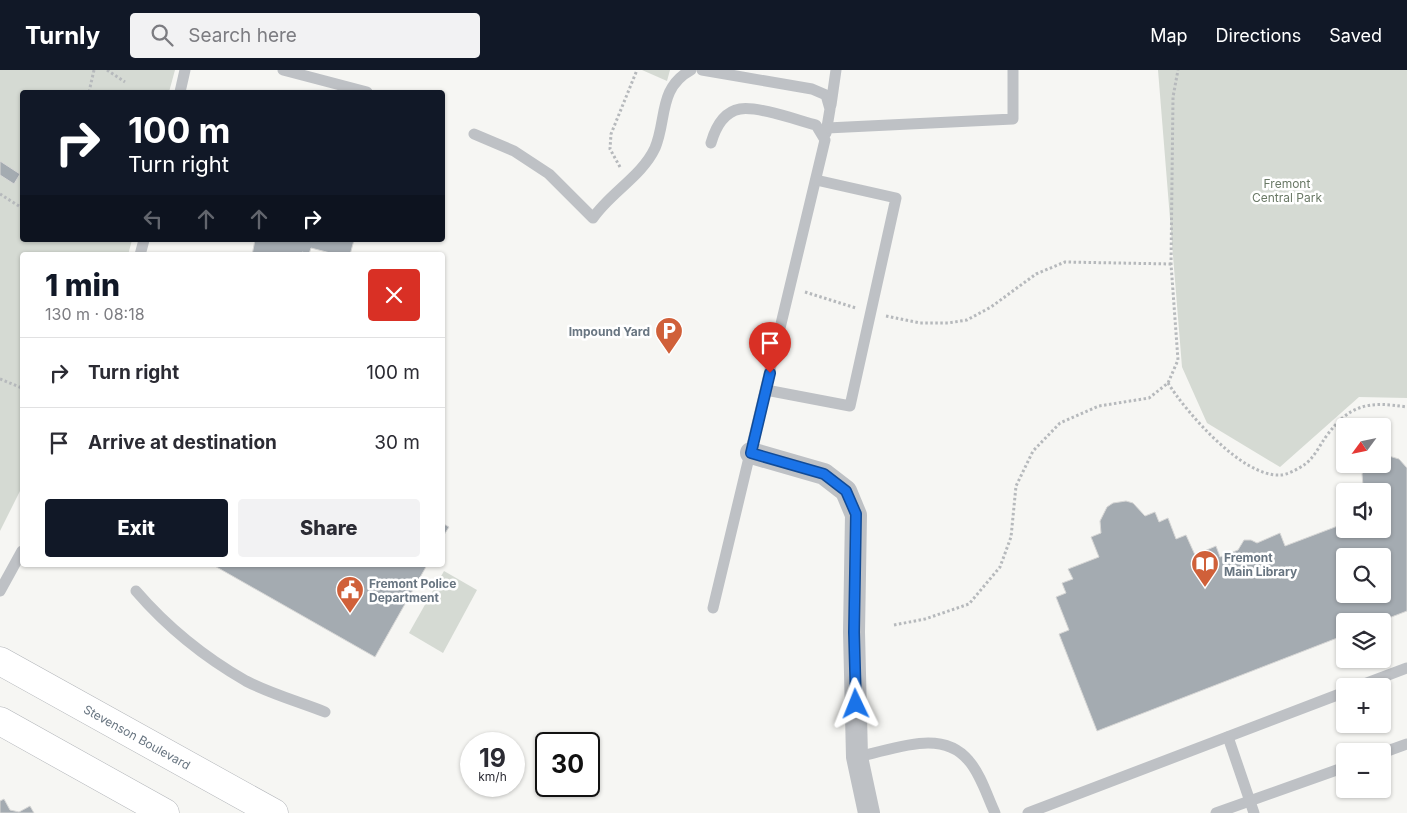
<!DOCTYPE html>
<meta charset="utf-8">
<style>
body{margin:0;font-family:Inter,sans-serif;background:#f2f2f3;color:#2b2b33;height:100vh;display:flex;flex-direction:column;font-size:19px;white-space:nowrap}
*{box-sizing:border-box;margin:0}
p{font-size:16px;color:#7c7c81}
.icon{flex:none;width:28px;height:28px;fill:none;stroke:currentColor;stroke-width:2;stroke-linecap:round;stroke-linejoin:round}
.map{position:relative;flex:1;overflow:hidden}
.details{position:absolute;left:20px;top:182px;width:425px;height:315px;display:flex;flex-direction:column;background:#fff;border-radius:5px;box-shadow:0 1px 4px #0004}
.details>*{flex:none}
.banner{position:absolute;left:20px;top:20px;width:425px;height:152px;border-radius:5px;box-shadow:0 1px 4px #0004;background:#111827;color:#fff;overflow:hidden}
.needle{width:32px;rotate:237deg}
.fabs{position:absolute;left:1336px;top:348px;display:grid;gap:10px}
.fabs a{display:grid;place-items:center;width:55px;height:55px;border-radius:5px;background:#fff;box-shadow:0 1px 4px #0004;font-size:25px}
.speed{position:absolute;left:460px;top:662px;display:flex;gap:10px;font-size:25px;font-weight:700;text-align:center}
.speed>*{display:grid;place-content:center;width:65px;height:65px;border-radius:50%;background:#fff;box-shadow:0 1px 4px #0004;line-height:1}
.speed small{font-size:12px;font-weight:400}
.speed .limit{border:2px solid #111;border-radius:8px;background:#fff;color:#111}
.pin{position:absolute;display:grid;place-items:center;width:42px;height:42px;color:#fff;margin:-51px -21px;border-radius:50% 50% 50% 0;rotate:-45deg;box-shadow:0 0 5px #0007}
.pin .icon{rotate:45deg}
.me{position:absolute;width:55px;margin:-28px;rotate:358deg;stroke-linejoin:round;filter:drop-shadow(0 0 4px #0008)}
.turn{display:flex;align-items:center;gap:18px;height:105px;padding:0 25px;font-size:22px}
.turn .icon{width:65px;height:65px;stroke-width:2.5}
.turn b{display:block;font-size:35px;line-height:42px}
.lanes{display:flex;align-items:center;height:48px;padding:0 25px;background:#0003;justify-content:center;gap:25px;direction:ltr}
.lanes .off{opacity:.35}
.round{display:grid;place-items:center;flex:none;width:52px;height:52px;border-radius:5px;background:#f2f2f3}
.overview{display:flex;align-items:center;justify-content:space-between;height:85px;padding:0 25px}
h1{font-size:30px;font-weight:800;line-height:38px;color:#111827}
.primary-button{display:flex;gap:10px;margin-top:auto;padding:10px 25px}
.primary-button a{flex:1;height:58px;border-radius:5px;background:#111827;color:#fff;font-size:20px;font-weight:800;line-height:58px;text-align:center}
.primary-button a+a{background:#f2f2f3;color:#2b2b33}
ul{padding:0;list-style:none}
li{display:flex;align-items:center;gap:15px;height:70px;padding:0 25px;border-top:1px solid #e1e1e2}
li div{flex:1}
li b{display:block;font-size:19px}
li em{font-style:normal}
header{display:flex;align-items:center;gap:30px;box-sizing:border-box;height:70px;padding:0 25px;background:#111827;color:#fff}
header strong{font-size:24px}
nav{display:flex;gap:28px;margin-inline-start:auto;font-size:18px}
.search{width:350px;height:45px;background:#f2f2f3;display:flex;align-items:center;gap:12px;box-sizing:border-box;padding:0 18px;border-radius:5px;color:#7c7c81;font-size:19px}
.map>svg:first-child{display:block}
</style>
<header>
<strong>Turnly</strong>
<div class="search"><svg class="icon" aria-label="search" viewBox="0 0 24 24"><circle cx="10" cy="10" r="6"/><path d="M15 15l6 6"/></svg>Search here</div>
<nav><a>Map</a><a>Directions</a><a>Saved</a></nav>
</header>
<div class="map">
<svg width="1407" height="743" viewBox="0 0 1407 743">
<rect width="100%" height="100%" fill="#f6f6f3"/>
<g fill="#d5dad3">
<polygon points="0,0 175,0 169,22 22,22 22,170 132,170 128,185 22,185 22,417 0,461"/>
<polygon points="642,0 670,0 667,11"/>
<polygon points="1158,0 1407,0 1407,328 1359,327 1280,397 1207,353 1182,297"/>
<polygon points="444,501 477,520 443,583 409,563"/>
</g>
<g fill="#a4abb1" stroke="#d7d7d6" fill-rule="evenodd">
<polygon points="0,91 20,104 14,114 0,105"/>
<polygon points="255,170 354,170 350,185 338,185 311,178 309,184 302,182 301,185 252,185"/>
<path d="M1382,384L1399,389L1407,398V541L1381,551H1345V565L1097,661L1059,564L1069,560L1056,527L1066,523L1062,513L1073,509L1068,499L1099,487L1091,467L1101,463L1100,451L1107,437L1113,433L1126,431L1133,433L1145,446L1155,442L1159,452L1168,448L1176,469L1186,465L1195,485L1216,476L1220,487L1238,480L1244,470H1251L1257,473L1280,463L1285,476L1343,454L1338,441L1345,439V459H1382V421L1353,420L1363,416L1362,404L1366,394H1382ZM1345,486H1382V524H1345Z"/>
<polygon points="442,453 449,457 442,468"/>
<polygon points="213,495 427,495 375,587"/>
<polygon points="4,729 10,740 19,742 30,736 34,743 0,743 0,731"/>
</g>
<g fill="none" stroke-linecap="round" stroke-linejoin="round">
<defs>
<g id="primary">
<polyline points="0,591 274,743"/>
<polyline points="0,651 165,743"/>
</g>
</defs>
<use href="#primary" stroke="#b2b5b9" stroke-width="29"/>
<g stroke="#b6b9bc" stroke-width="3" stroke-dasharray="2.5 2.5" stroke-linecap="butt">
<polyline points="107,0 125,12"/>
<polyline points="89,22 94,0"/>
<polyline points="620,97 610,79 611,64 637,0"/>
<polyline points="0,124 22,138"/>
<polyline points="805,222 856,238"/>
<polyline points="886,246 920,253 948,253 967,250 991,237 1036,204 1065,192 1171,194"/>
<polyline points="0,309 22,318"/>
<path d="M1168,313C1186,342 1242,407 1280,405C1287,405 1298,399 1304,395C1313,389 1319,377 1325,368C1349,334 1368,331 1407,337"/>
<polyline points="894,555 925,549 969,534 1000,497 1011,467 1016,416 1033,381 1060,353 1099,336 1149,328 1168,313 1178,290 1171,194 1173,27 1178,0"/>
</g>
<g stroke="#bec1c5" stroke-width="11">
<polyline points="283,0 367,22"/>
<polyline points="702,0 812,19 826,25 830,39 826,63"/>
<polyline points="180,22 185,0"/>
<polyline points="831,35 836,0"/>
<polyline points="827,58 1013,49 1013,0"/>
<path d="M474,64L514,81L549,104L593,148C610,123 642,106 655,78C667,50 658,18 691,0"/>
<path d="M711,73C715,59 723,42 740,39C758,36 797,50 816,55L825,70L713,538"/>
<polyline points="140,185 144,170"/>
<polyline points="766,320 850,336 896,128 816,110"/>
<polyline points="0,521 22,481"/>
<path d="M136,521C168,558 204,587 246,611C271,624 300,632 325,642"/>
<polyline points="1359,616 1407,598"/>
<polyline points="1228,667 1254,743"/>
<polyline points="1382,683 1407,674"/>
<path d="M857,687C893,680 942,657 969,691C981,705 987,726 995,743"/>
<polyline points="1028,743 1345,622"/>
<polyline points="1216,743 1345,697"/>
</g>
<polyline stroke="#bec1c5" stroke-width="22" points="751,383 824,404 846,421 856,445 854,562 857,687 869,743"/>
<use href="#primary" stroke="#fff" stroke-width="28"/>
</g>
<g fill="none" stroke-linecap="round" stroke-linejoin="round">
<defs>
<polyline id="route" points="770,303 751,383 824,404 846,421 856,444 854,562 856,634"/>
</defs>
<use href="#route" stroke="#114b97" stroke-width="12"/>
<use href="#route" stroke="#1a73e8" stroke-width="9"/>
</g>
<defs>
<symbol id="parking-pin" viewBox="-11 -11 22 30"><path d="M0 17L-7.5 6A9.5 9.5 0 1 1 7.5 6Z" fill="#d06039" stroke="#fff"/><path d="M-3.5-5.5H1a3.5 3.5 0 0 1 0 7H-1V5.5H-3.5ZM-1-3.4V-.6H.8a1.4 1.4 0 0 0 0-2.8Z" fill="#fff"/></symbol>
<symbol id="library-pin" viewBox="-11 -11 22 30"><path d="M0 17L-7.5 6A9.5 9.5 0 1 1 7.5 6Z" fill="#d06039" stroke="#fff"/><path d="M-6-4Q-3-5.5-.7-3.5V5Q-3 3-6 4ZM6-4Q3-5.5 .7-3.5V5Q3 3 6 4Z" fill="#fff"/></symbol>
<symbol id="civic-pin" viewBox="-11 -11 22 30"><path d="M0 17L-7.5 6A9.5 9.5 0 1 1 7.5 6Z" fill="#d06039" stroke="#fff"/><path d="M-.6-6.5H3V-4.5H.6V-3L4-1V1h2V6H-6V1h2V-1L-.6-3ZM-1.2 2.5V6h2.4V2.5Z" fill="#fff"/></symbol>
</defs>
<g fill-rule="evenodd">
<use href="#parking-pin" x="653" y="245" width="32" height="43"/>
<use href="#library-pin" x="1189" y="478" width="32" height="43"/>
<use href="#civic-pin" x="334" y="504" width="32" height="43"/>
</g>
<g text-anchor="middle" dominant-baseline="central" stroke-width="5" stroke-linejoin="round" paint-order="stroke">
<g font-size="12" fill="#6a7966" stroke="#fff">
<text x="1287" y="113">Fremont<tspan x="1287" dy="14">Central Park</tspan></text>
</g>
<g font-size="12" font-weight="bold" fill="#687581" stroke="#fff" text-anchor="start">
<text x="650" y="261" text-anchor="end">Impound Yard</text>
<text x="1224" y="487">Fremont<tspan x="1224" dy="14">Main Library</tspan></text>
<text x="369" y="513">Fremont Police<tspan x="369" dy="14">Department</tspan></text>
</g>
<g font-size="12" fill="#687581" stroke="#fff">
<text transform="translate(137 667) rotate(29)">Stevenson Boulevard</text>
</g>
</g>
</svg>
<div class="fabs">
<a><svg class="needle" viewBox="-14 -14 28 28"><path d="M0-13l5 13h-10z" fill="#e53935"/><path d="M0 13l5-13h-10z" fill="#7c7c81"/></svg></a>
<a><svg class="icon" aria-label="sound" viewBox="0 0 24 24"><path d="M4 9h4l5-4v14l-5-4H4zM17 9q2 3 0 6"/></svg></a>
<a><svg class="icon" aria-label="search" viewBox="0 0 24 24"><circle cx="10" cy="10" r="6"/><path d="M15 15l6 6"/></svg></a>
<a><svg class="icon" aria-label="layers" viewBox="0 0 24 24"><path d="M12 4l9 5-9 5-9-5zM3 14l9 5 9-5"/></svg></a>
<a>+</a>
<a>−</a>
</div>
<div class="speed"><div>19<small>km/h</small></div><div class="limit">30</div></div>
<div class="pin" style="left:770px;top:303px;background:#d93025"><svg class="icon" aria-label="arrive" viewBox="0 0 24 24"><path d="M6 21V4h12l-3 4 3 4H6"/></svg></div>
<svg class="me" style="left:856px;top:634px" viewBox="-20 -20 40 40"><path d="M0-17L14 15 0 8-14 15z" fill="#1a73e8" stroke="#fff" stroke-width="4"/></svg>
<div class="banner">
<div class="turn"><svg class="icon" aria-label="right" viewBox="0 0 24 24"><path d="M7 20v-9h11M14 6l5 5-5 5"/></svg><div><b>100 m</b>Turn right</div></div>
<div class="lanes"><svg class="icon off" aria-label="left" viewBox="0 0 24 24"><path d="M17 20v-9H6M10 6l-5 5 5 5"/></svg><svg class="icon off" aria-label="ahead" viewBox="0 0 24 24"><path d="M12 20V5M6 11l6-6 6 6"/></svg><svg class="icon off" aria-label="ahead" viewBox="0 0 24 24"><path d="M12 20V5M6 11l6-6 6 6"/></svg><svg class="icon" aria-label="right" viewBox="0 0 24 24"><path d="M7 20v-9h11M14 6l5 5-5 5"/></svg></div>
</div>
<section class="details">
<div class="overview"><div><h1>1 min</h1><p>130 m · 08:18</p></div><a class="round" style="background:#d93025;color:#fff"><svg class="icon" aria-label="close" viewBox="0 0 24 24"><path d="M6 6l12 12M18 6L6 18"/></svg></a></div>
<ul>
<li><svg class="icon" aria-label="right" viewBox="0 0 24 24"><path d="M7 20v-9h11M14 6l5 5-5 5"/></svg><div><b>Turn right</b></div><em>100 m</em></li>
<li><svg class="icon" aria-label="arrive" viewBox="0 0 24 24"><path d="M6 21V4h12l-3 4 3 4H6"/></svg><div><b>Arrive at destination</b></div><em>30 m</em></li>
</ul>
<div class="primary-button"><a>Exit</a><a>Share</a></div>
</section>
</div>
